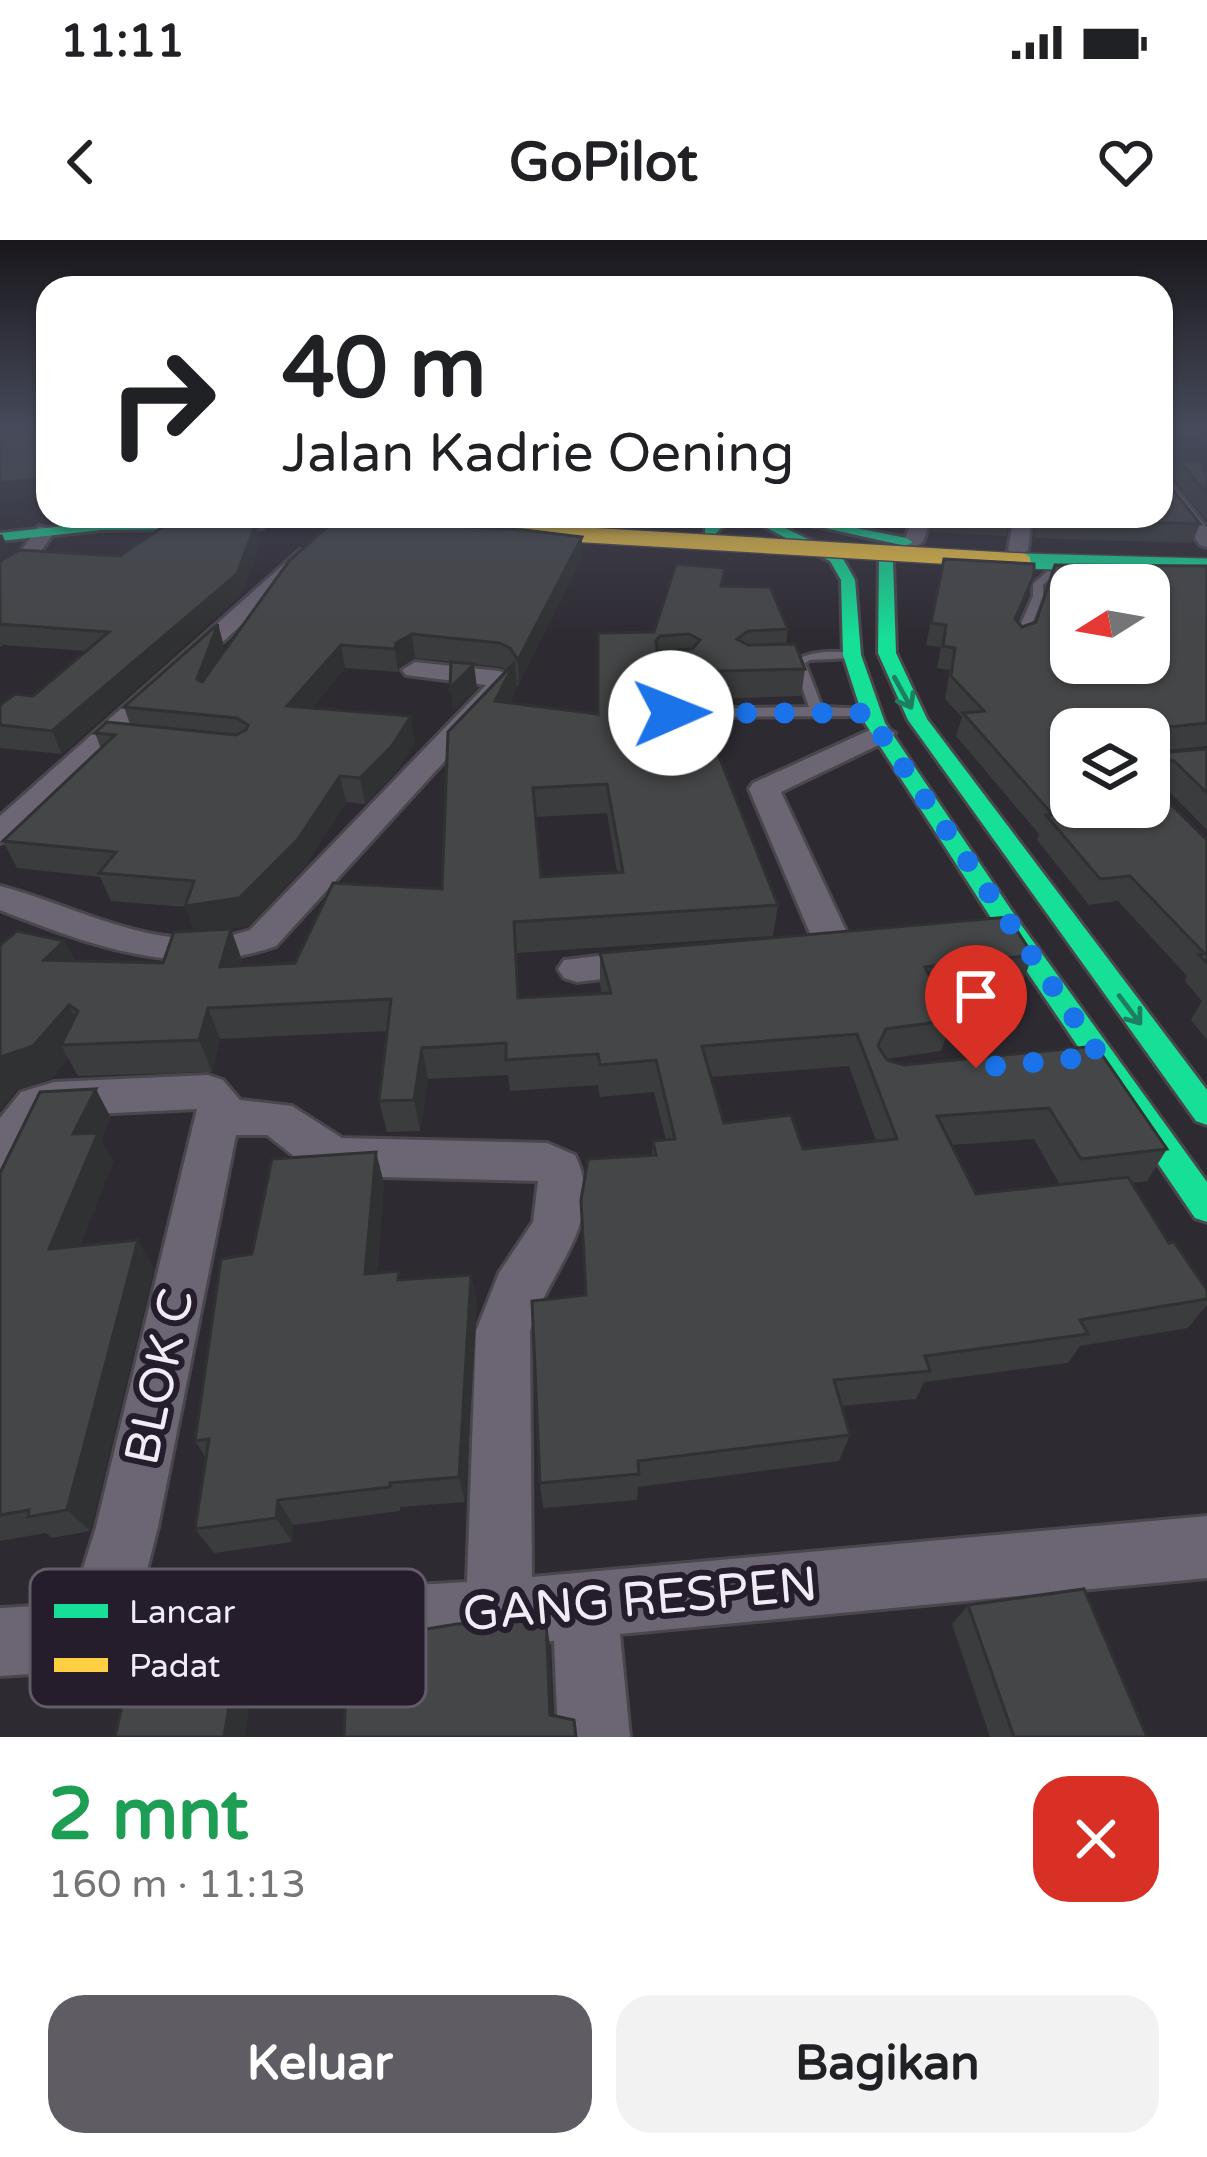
<!DOCTYPE html>
<html lang="id">
<meta charset="utf-8">
<style>
body{margin:0;font-family:"Varela Round",sans-serif;background:#f2f2f2;color:#202124;height:100vh;display:flex;flex-direction:column;font-size:45px;white-space:nowrap}
*{box-sizing:border-box;margin:0}
p{font-size:39px;color:#757577}
.icon{flex:none;width:66px;height:66px;fill:none;stroke:currentColor;stroke-width:2;stroke-linecap:round;stroke-linejoin:round}
.map{position:relative;height:1497px;overflow:hidden}
.details{display:flex;flex-direction:column;background:#fff;flex:1}
.details>*{flex:none}
.banner{position:absolute;left:36px;top:36px;width:1137px;height:252px;border-radius:36px;box-shadow:0 3px 9px #0004;background:#fff;color:#202124;overflow:hidden}
.needle{width:78px;rotate:259deg}
.fabs{position:absolute;left:1050px;top:324px;display:grid;gap:24px}
.fabs a{display:grid;place-items:center;width:120px;height:120px;border-radius:24px;background:#fff;box-shadow:0 3px 9px #0004;font-size:60px}
.pin{position:absolute;display:grid;place-items:center;width:102px;height:102px;color:#fff;margin:-123px -51px;border-radius:50% 50% 50% 0;rotate:-45deg;box-shadow:0 0 12px #0007}
.pin .icon{rotate:45deg}
.me{position:absolute;width:132px;margin:-66px;rotate:89deg;stroke-linejoin:round;filter:drop-shadow(0 0 9px #0008)}
.turn{display:flex;align-items:center;gap:42px;height:252px;padding:0 48px;font-size:54px}
.turn .icon{width:156px;height:156px;stroke-width:2.5}
.turn b{display:block;font-size:84px;line-height:102px}
.round{display:grid;place-items:center;flex:none;width:126px;height:126px;border-radius:36px;background:#f2f2f2}
.head{display:flex;align-items:center;justify-content:space-between;height:204px;padding:0 48px}
h1{font-size:72px;font-weight:700;line-height:90px;color:#1e9e55}
.primary-button{display:flex;gap:24px;margin-top:auto;padding:24px 48px}
.primary-button a{flex:1;height:138px;border-radius:36px;background:#5f5d63;color:#fff;font-size:48px;font-weight:700;line-height:138px;text-align:center}
.primary-button a+a{background:#f2f2f2;color:#202124}
.status{display:flex;justify-content:space-between;align-items:center;height:84px;padding:0 60px;background:#fff;direction:ltr}
.status svg{height:33px;fill:currentColor}
header{display:flex;justify-content:space-between;align-items:center;height:156px;padding:0 48px;background:#fff;font-size:54px;font-weight:700}
.map>svg:first-child{display:block}
</style>
<div class="status"><b>11:11</b><svg viewBox="0 0 49 12"><path d="M0 12V9h3v3zM5 12V6h3v6zM10 12V3h3v9zM15 12V0h3v12zM26 1h20v11H26zM47 4h2v5h-2z"/></svg></div>
<header><svg class="icon" aria-label="back" viewBox="0 0 24 24"><path d="M15 5l-7 7 7 7"/></svg>GoPilot<svg class="icon" aria-label="heart" viewBox="0 0 24 24"><path d="M12 20l-8-8c-3-5 5-10 8-4 3-6 11-1 8 4z"/></svg></header>
<div class="map">
<svg width="1207" height="1497" viewBox="0 0 1207 1497">
<rect width="100%" height="100%" fill="#2e2a32"/>
<g fill="none" stroke-linecap="round" stroke-linejoin="round">
<defs>
<g id="lane">
<polygon points="1048,331 1056,333 1043,345 1043,356 1025,402 1015,404 1013,402 1033,356 1033,344"/>
<path d="M856,413L858,415L852,418L810,420L805,423L822,467L872,469L876,470V476L671,477L665,473L659,427L688,425L694,428L688,431L669,432L677,469L809,467L793,422C810,410 836,411 856,413Z"/>
</g>
<g id="street">
<polygon points="1161,244 1172,244 1207,288 1207,307 1200,305 1161,253"/>
<polygon points="914,276 932,276 923,302 913,308 903,302"/>
<polygon points="1014,276 1032,276 1028,310 1018,316 1008,310"/>
<polygon points="39,286 56,290 35,319 0,342 0,326 21,311"/>
<polygon points="300,310 317,314 11,600 0,603 0,576"/>
<path d="M415,422L499,431L508,434L515,444L276,706C182,740 89,705 0,670V646C81,667 164,719 250,690L486,445L406,435L402,430Z"/>
<polygon points="881,485 895,493 891,499 781,552 855,710 849,719 823,719 817,710 749,549 753,543"/>
<polygon points="649,710 662,714 668,723 662,732 577,742 564,738 558,729 564,720"/>
<path d="M208,835L223,840L240,860L292,866L342,898L547,903L575,915C608,981 548,1030 530,1091L532,1337L1207,1276V1338L620,1394L630,1497H558L554,1401L0,1436V1368L72,1364L96,1287L197,869L52,876L16,924L0,929V878L21,852L54,842ZM236,895H267L300,921L341,936L538,941L533,982L499,1033L476,1091L467,1342L139,1361L158,1287Z"/>
</g>
<g id="fast">
<polygon points="720,276 734,276 715,294 705,294 705,288"/>
<polygon points="744,276 760,276 841,315 855,340 861,415 885,483 1022,686 1207,942 1207,982 1195,978 1004,698 865,483 843,415 841,340 830,321"/>
<polygon points="797,276 906,298 913,302 906,306 802,283"/>
<polygon points="257,281 262,288 101,290 0,301 0,293 101,282"/>
<polygon points="886,317 893,321 896,413 927,479 1207,850 1207,885 1196,881 908,480 878,413 879,321"/>
</g>
</defs>
<use href="#lane" stroke="#49464c" stroke-width="6"/>
<use href="#street" stroke="#49464c" stroke-width="6"/>
<use href="#fast" stroke="#49464c" stroke-width="6"/>
<use href="#lane" fill="#6c6573" fill-rule="evenodd"/>
<use href="#street" fill="#6c6573" fill-rule="evenodd"/>
<use href="#fast" fill="#16e098" fill-rule="evenodd"/>
<defs>
<polyline id="fast-bridge" points="1023,321 1207,326"/>
<polyline id="slow-bridge-far1" points="263,276 587,295"/>
<polyline id="slow-bridge" points="536,292 1023,321"/>
</defs>
<use href="#fast-bridge" stroke="#49464c" stroke-width="18" stroke-linecap="butt"/>
<use href="#slow-bridge-far1" stroke="#49464c" stroke-width="15" stroke-linecap="butt"/>
<use href="#slow-bridge" stroke="#49464c" stroke-width="18" stroke-linecap="butt"/>
<use href="#fast-bridge" stroke="#16e098" stroke-width="15"/>
<use href="#slow-bridge-far1" stroke="#ffcf43" stroke-width="12"/>
<use href="#slow-bridge" stroke="#ffcf43" stroke-width="15"/>
</g>
<g fill="#3b3c3d" fill-rule="evenodd">
<polygon points="1161,218 1202,222 1205,233 1207,233 1207,281 1174,240 1165,240 1200,284 1192,303 1034,298 1036,276 1161,276"/>
<polygon points="853,276 911,276 904,287"/>
<polygon points="935,276 1011,276 1006,296 931,292"/>
<polygon points="256,283 261,301 242,354 62,514 0,508 0,465 33,456 86,411 3,405 0,407 0,321 120,316"/>
<path d="M582,297V318L519,444L517,439V448L510,463L598,474L654,392L725,328L723,346L788,389L786,404L805,429L801,456L680,460L675,436V421L658,423L662,446L693,500L778,665L773,696L517,713L519,758L602,754L600,745V713L1033,715L1021,746L940,755L952,780L941,811L887,819L904,825L1096,806L1167,909L1147,941L1132,943L1169,1003L1207,1050V1065L1188,1088L1080,1106L1068,1123L924,1142L916,1159L841,1166L850,1195L839,1221L638,1247L637,1260L543,1268L540,1243L585,1056L652,915L653,901L666,900L654,852L600,857L598,845L510,851L508,835L428,839L420,891L387,892L379,861L387,791L220,799L212,832L78,836L68,818L52,838L17,849L64,701L74,720L163,723L195,691L185,667L111,661L100,637L17,628L3,601L101,509L95,493L130,484L124,467L218,384L224,407L221,416ZM415,418L500,427L508,430L442,649L295,723L240,726L242,720L225,689L248,686L305,626L346,562L365,564L396,532L415,502L312,468L345,428L398,432L400,426ZM607,573L617,632L541,637L536,577ZM849,826L876,901L803,909L724,883L711,837ZM1034,899L1060,945L976,954L952,905Z"/>
<polygon points="944,319 1034,335 1017,381 1022,387 1207,326 1207,506 1157,511 1156,513 1207,509 1207,590 1163,545 1151,543 1151,545 1207,600 1207,800 1191,780 1202,761 1185,741 1187,736 1118,661 1089,665 1037,600 1039,594 956,496 962,477 945,459 950,430 937,428 941,407 926,405"/>
<polygon points="111,878 101,899 113,922 80,1006 154,1028 90,1291 52,1298 46,1293 0,1301 0,933"/>
<polygon points="384,943 377,1033 401,1040 471,1035 477,1064 465,1262 400,1267 400,1271 293,1285 292,1302 214,1313 195,1289 206,1218 195,1201 252,1014"/>
<polygon points="968,1365 1147,1497 990,1497 952,1384"/>
</g>
<g fill="#303132">
<polygon points="48,237 48,254 0,260 0,243"/>
<polygon points="256,283 261,301 242,354 62,514 52,491"/>
<polygon points="2,294 10,313 0,319 0,295"/>
<polygon points="582,297 582,318 519,444 518,420"/>
<polygon points="1034,335 1028,355 1009,400 1015,379"/>
<polygon points="218,384 224,407 204,464 197,439"/>
<polygon points="412,394 415,418 400,426 398,432 395,409 396,403"/>
<polygon points="341,405 345,428 293,491 287,466"/>
<polygon points="515,422 517,448 497,489 495,461"/>
<polygon points="474,424 477,448 453,472 450,448"/>
<polygon points="411,476 415,502 396,532 365,564 360,538"/>
<polygon points="340,536 346,562 305,626 248,686 195,694 185,666"/>
<polygon points="231,689 242,720 231,758 220,727"/>
<polygon points="64,701 80,733 44,720"/>
<polygon points="69,765 85,797 61,805 68,818 52,838 17,849 0,871 0,817"/>
<polygon points="208,768 220,799 212,832 199,800"/>
<polygon points="422,808 428,839 420,891 414,860"/>
<polygon points="96,849 111,878 101,899 113,922 68,1036 49,1009 73,894"/>
<polygon points="376,912 384,943 374,1063 365,1034"/>
<polygon points="138,1000 154,1028 90,1291 67,1270"/>
<polygon points="471,1035 477,1064 465,1262 459,1237"/>
<polygon points="278,1260 293,1285 292,1302 276,1278"/>
<polygon points="546,1379 550,1406 554,1497 550,1475"/>
<polygon points="236,1422 253,1439 245,1497 224,1497"/>
</g>
<g fill="#454647" stroke="#303132" stroke-width="3" fill-rule="evenodd">
<polygon points="0,190 48,190 48,237 0,243"/>
<polygon points="1161,218 1202,222 1205,233 1207,233 1207,254 1181,223 1164,223 1163,237 1200,284 1039,279 1040,276 1161,276"/>
<polygon points="173,280 256,283 237,334 52,491 0,485 0,465 15,454 33,456 109,392 0,384 0,321 19,310 120,316"/>
<polygon points="345,280 524,290 582,297 518,420 510,408 499,403 412,394 396,403 395,409 341,405 287,466 411,476 391,507 360,538 340,536 298,599 239,658 185,666 194,641 99,633 116,612 3,601 115,495 95,493 107,482 236,495 246,490 248,485 237,478 124,467 218,384 197,439 202,442 289,321 332,283"/>
<path d="M944,319L1034,324V335L1015,379L1022,387L1036,382L1055,325L1207,326V483L1159,488L1156,513L1207,509V553L1174,521L1157,518L1151,545L1207,600V723L1199,715L1205,714L1130,636L1100,639L1046,575H1053L963,473L984,471L951,436L955,408L943,406L946,385L931,383ZM1071,345H1149V423H1071ZM1071,489H1149V567H1071Z"/>
<path d="M676,324L725,328L721,346L770,347L788,389L748,391L737,399L748,405L795,404L805,429L681,432L676,410L692,409L700,400L689,394L660,396L656,401L662,446L676,454L693,500L712,499L778,665L514,682L518,758L611,753L600,713L1008,677L1033,715L925,727L952,780L886,789L878,806L887,820L904,825L1096,806L1167,909L1081,919L1049,868L937,876L976,954L1128,937L1169,1003L1174,1002L1207,1050V1059L1080,1080L1088,1094L925,1116L930,1131L834,1140L850,1195L638,1221L639,1234L540,1243L532,1061L586,1055L581,960L588,919L656,915L653,901L675,899L656,820L600,825L598,814L506,820V803L422,808L414,860L379,861L391,759L208,768L199,800L61,805L78,771L69,765L33,806L0,817V705L17,691L64,701L44,720L163,723L174,692L231,689L220,727L295,723L333,643L442,649L448,492L515,422L495,461L598,474V393L654,392ZM607,544L623,632L541,637L533,548ZM857,794L897,899L803,909L791,875L724,883L702,806Z"/>
<polygon points="451,422 474,424 450,448"/>
<polygon points="96,849 73,894 98,893 49,1009 138,1000 67,1270 28,1277 29,1270 0,1275 0,933 40,852"/>
<polygon points="376,912 365,1034 399,1031 398,1040 471,1035 459,1237 390,1243 390,1247 278,1260 276,1278 195,1289 209,1199 195,1201 221,1019 252,1014 272,919"/>
<polygon points="1084,1349 1147,1497 1014,1497 968,1365"/>
<polygon points="546,1379 550,1475 574,1480 576,1497 344,1497 348,1402 457,1384"/>
<polygon points="236,1422 224,1497 115,1497 129,1435"/>
</g>
<defs><path id="oneway-shaft" d="M-6 0H5M1.5-3L5.5 0L1.5 3" fill="none" stroke-width="1.6" stroke-linecap="round" stroke-linejoin="round" transform="scale(3)"/></defs>
<g stroke="#1e7e62">
<use href="#oneway-shaft" transform="translate(903 453) rotate(61)"/>
<use href="#oneway-shaft" transform="translate(1130 770) rotate(53)"/>
</g>
<linearGradient id="sky" x2="0" y2="1"><stop stop-color="#19171c"/><stop offset="0.47" stop-color="#464a5a"/><stop offset="1" stop-color="#464a5a" stop-opacity="0"/></linearGradient>
<rect width="1207" height="400" fill="url(#sky)"/>
<g fill="none" stroke-linecap="round" stroke-linejoin="round">
<polyline stroke="#1a73e8" stroke-width="21" stroke-dasharray="0 37.8" points="671,473 872,473 881,494 1100,816 976,828"/>
</g>
<g text-anchor="middle" dominant-baseline="central" stroke-width="12" stroke-linejoin="round" paint-order="stroke">
<g font-size="48" fill="#f0ebf5" stroke="#251d2b">
<text transform="translate(160 1137) rotate(-78)">BLOK C</text>
<text transform="translate(640 1360) rotate(-5)">GANG RESPEN</text>
</g>
</g>
<rect x="30" y="1329" width="396" height="138" rx="18" fill="#251d2b" stroke="#625b68" stroke-width="3"/>
<rect x="54" y="1364" width="54" height="14" fill="#16e098"/>
<rect x="54" y="1418" width="54" height="14" fill="#ffcf43"/>
<g font-size="33" fill="#f0ebf5">
<text x="129" y="1383">Lancar</text>
<text x="129" y="1437">Padat</text>
</g>
</svg>
<div class="fabs">
<a><svg class="needle" viewBox="-14 -14 28 28"><path d="M0-13l5 13h-10z" fill="#e53935"/><path d="M0 13l5-13h-10z" fill="#757577"/></svg></a>
<a><svg class="icon" aria-label="layers" viewBox="0 0 24 24"><path d="M12 4l9 5-9 5-9-5zM3 14l9 5 9-5"/></svg></a>
</div>
<div class="pin" style="left:976px;top:828px;background:#d93025"><svg class="icon" aria-label="arrive" viewBox="0 0 24 24"><path d="M6 21V4h12l-3 4 3 4H6"/></svg></div>
<svg class="me" style="left:671px;top:473px" viewBox="-20 -20 40 40"><circle r="19" fill="#fff"/><path d="M0-13L10 11 0 6-10 11z" fill="#1a73e8"/></svg>
<div class="banner">
<div class="turn"><svg class="icon" aria-label="right" viewBox="0 0 24 24"><path d="M7 20v-9h11M14 6l5 5-5 5"/></svg><div><b>40 m</b>Jalan Kadrie Oening</div></div>
</div>
</div>
<section class="details">
<div class="head"><div><h1>2 mnt</h1><p>160 m · 11:13</p></div><a class="round" style="background:#d93025;color:#fff"><svg class="icon" aria-label="close" viewBox="0 0 24 24"><path d="M6 6l12 12M18 6L6 18"/></svg></a></div>
<div class="primary-button"><a>Keluar</a><a>Bagikan</a></div>
</section>
